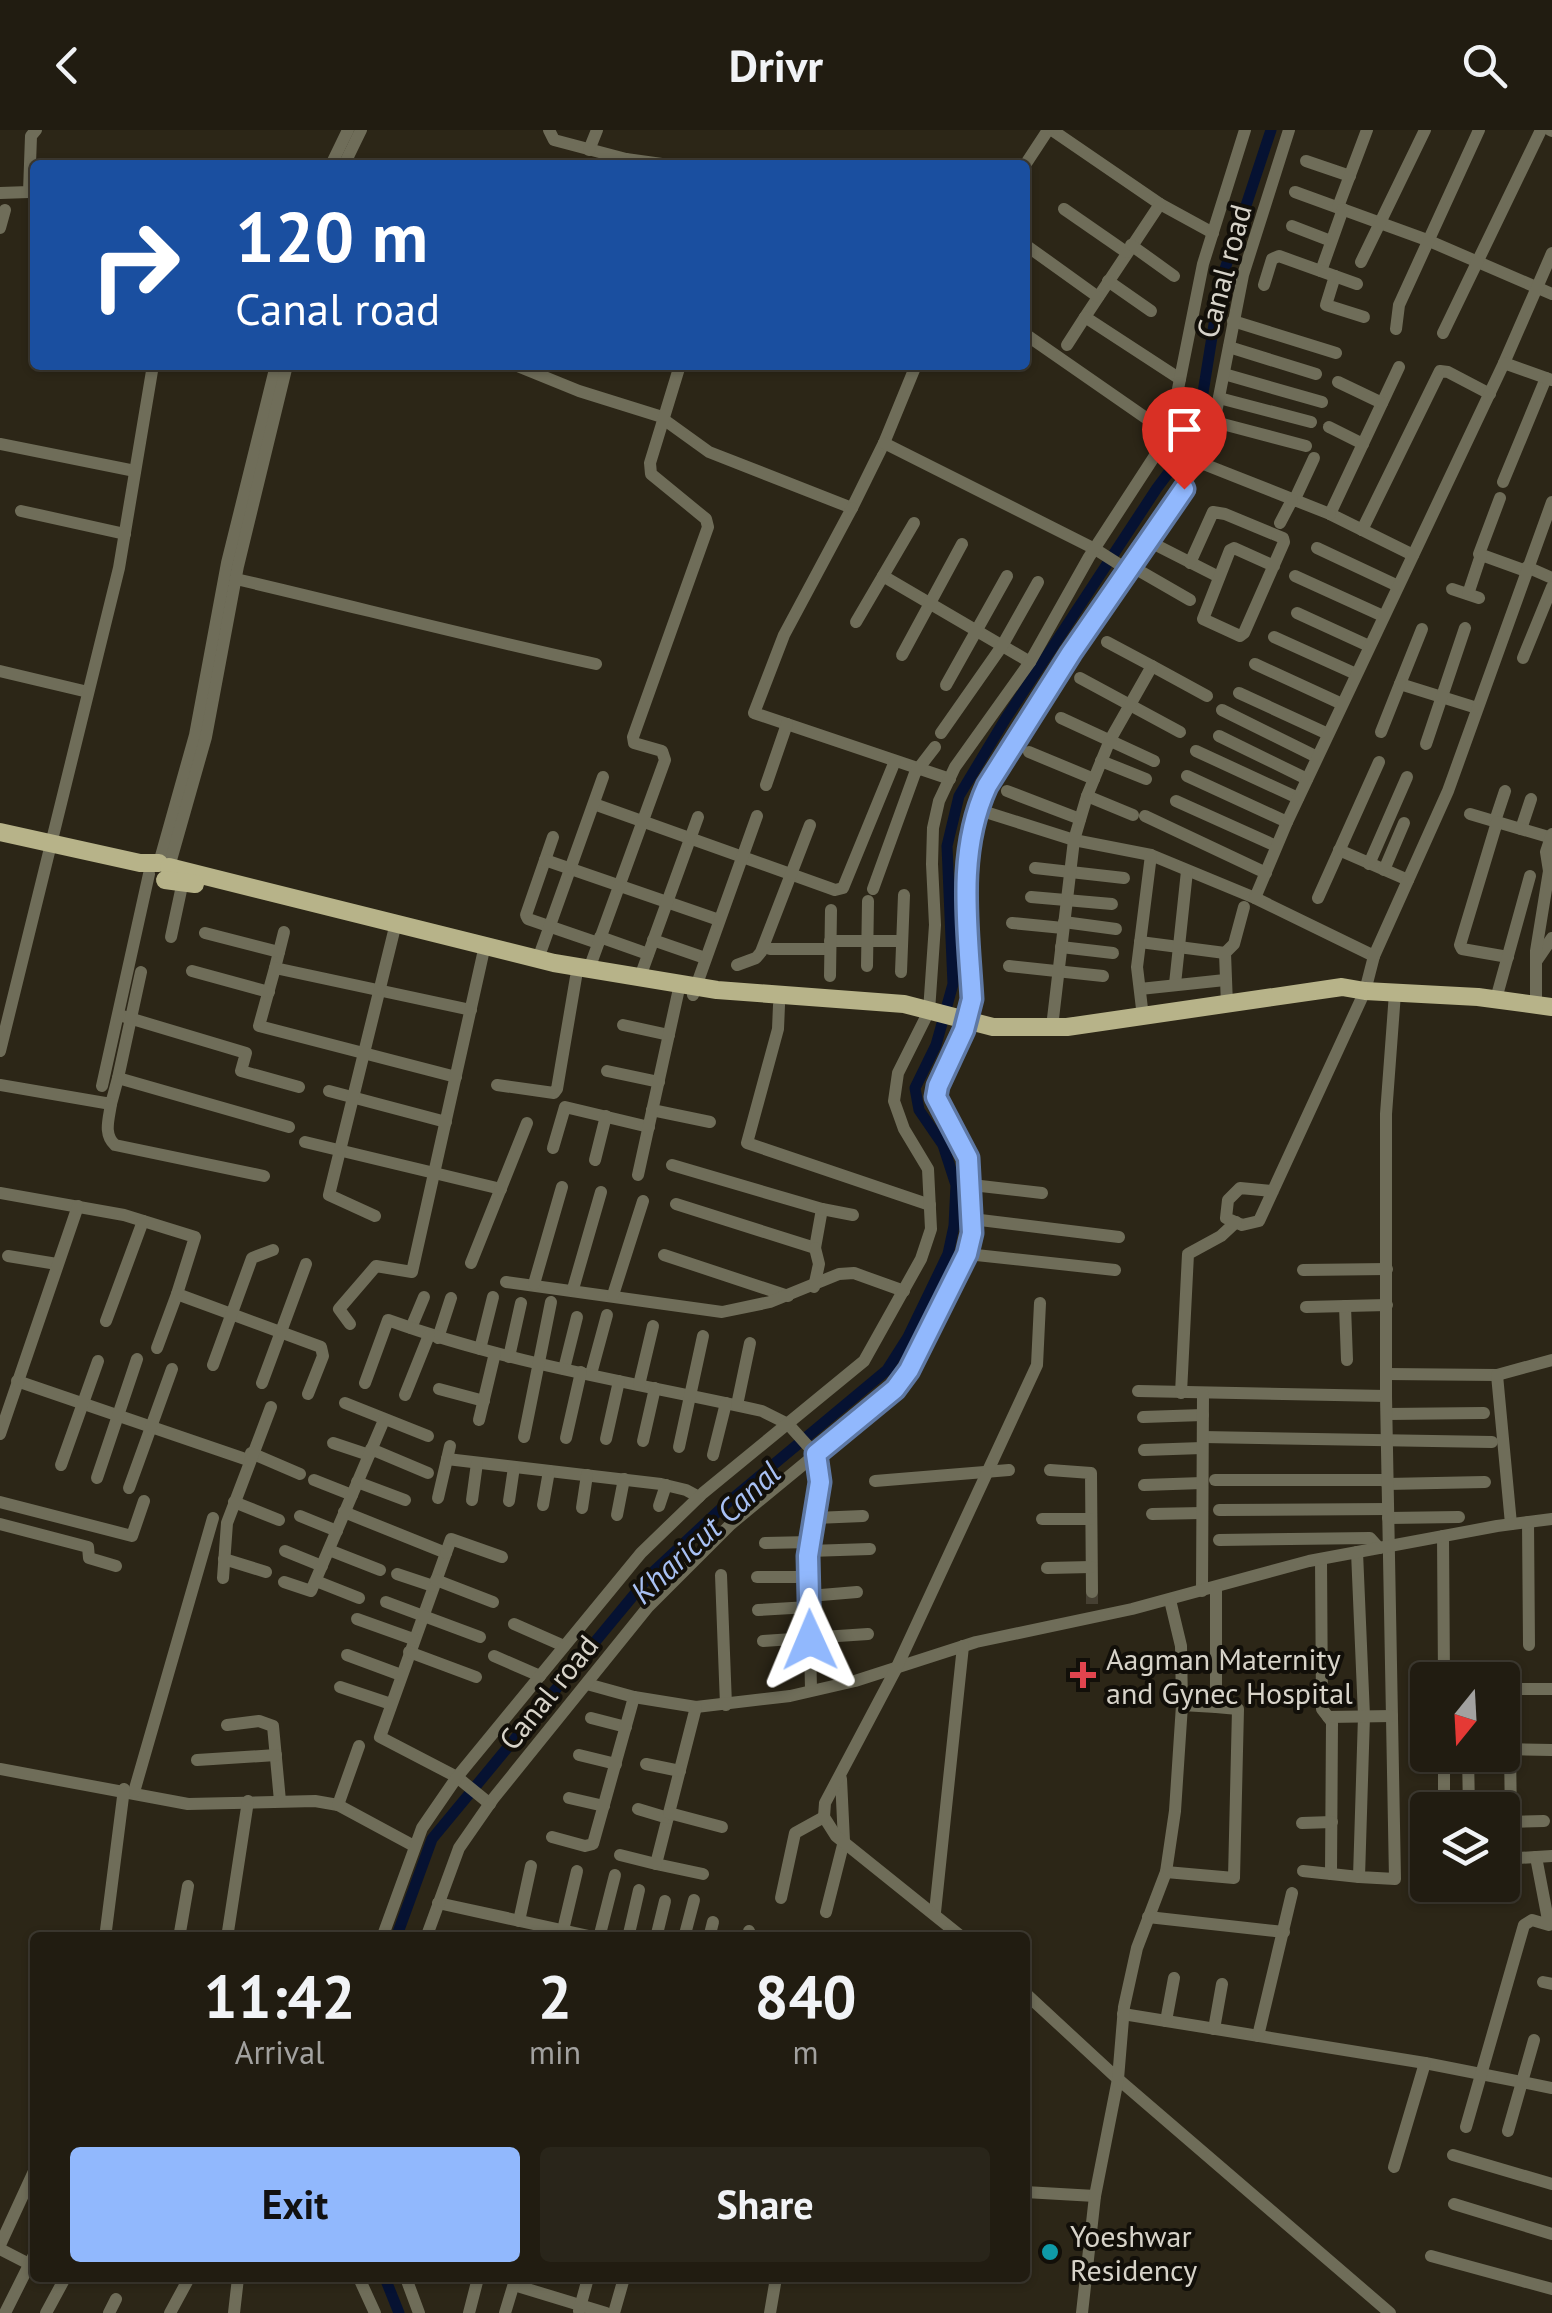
<!DOCTYPE html>
<style>
body{margin:0;font-family:"PT Sans",sans-serif;background:#29251a;color:#f1f3f6;height:100vh;display:flex;flex-direction:column;font-size:38px;white-space:nowrap}
*{box-sizing:border-box;margin:0}
p{font-size:32px;color:#a2a19f}
.icon{flex:none;width:55px;height:55px;fill:none;stroke:currentColor;stroke-width:2;stroke-linecap:round;stroke-linejoin:round}
.map{position:relative;flex:1;overflow:hidden}
.sheet{position:absolute;left:30px;top:1802px;width:1000px;height:350px;display:flex;flex-direction:column;background:#211c11;border-radius:10px;box-shadow:0 2px 8px #0004,0 0 0 2px #3e3a31}
.sheet>*{flex:none}
.banner{position:absolute;left:30px;top:30px;width:1000px;height:210px;border-radius:10px;box-shadow:0 2px 8px #0004,0 0 0 2px #3e3a31;background:#1a4fa0;color:#fff;overflow:hidden}
.needle{width:65px;rotate:198deg}
.fabs{position:absolute;left:1410px;top:1532px;display:grid;gap:20px}
.fabs a{display:grid;place-items:center;width:110px;height:110px;border-radius:10px;background:#211c11;box-shadow:0 2px 8px #0004,0 0 0 2px #3e3a31;font-size:50px}
.pin{position:absolute;display:grid;place-items:center;width:85px;height:85px;color:#fff;margin:-102px -42px;border-radius:50% 50% 50% 0;rotate:-45deg;box-shadow:0 0 10px #0007}
.pin .icon{rotate:45deg}
.me{position:absolute;width:110px;margin:-55px;rotate:359deg;stroke-linejoin:round;filter:drop-shadow(0 0 8px #0008)}
.turn{display:flex;align-items:center;gap:35px;height:210px;padding:0 40px;font-size:45px}
.turn .icon{width:130px;height:130px;stroke-width:2.5}
.turn b{display:block;font-size:70px;line-height:85px}
.eta{display:flex;justify-content:space-evenly;align-items:center;height:170px;text-align:center}
.eta b{font-size:60px;font-weight:700;line-height:70px}
.cta{display:flex;gap:20px;margin-top:auto;padding:20px 40px}
.cta a{flex:1;height:115px;border-radius:10px;background:#91b8fd;color:#111;font-size:40px;font-weight:700;line-height:115px;text-align:center}
.cta a+a{background:#29251a;color:#f1f3f6}
header{display:flex;justify-content:space-between;align-items:center;height:130px;padding:0 40px;background:#211c11;font-size:45px;font-weight:700}
.map>svg:first-child{display:block}
</style>
<header><svg class="icon" aria-label="back" viewBox="0 0 24 24"><path d="M15 5l-7 7 7 7"/></svg>Drivr<svg class="icon" aria-label="search" viewBox="0 0 24 24"><circle cx="10" cy="10" r="6"/><path d="M15 15l6 6"/></svg></header>
<div class="map">
<svg width="1552" height="2183" viewBox="0 0 1552 2183">
<rect width="100%" height="100%" fill="#2c2617"/>
<g fill="none" stroke-linecap="round" stroke-linejoin="round">
<g stroke="#061232" stroke-width="11">
<polyline points="396,1808 432,1709 652,1443 726,1374 887,1240 908,1207 948,1124 954,1096 956,1055 943,1015 919,980 915,958 936,915 953,854 947,716 959,666 1006,588 1157,358 1196,306 1221,151 1271,0"/>
<polyline points="385,2148 399,2183"/>
</g>
<polyline stroke="#464032" stroke-width="12" stroke-dasharray="12 6" stroke-linecap="butt" points="1092,1462 1092,1477"/>
<g stroke="#6f6d59" stroke-width="12">
<polyline points="549,0 554,10 626,29"/>
<polyline points="1052,0 1160,74 1213,103"/>
<polyline points="1550,0 1552,1"/>
<polyline points="589,20 597,0"/>
<polyline points="1306,31 1350,46"/>
<polyline points="624,33 626,29 669,35"/>
<polyline points="331,35 348,0"/>
<polyline points="344,35 361,0"/>
<polyline points="1025,35 1048,0"/>
<polyline points="1295,62 1427,110 1552,164"/>
<polyline points="0,63 29,62 31,6 36,0"/>
<polyline points="1160,74 1085,187 1180,249"/>
<polyline points="1338,77 1367,0"/>
<polyline points="1064,79 1126,122"/>
<polyline points="1292,96 1331,111"/>
<polyline points="0,98 5,80"/>
<polyline points="1131,115 1174,146"/>
<polyline points="1027,116 1098,167"/>
<polyline points="1361,132 1425,0"/>
<polyline points="1321,141 1343,79"/>
<polyline points="1335,146 1326,175 1364,187"/>
<polyline points="1108,151 1151,181"/>
<polyline points="1264,155 1272,129 1279,126 1357,154"/>
<polyline points="1233,191 1336,223"/>
<polyline points="1396,199 1399,175 1479,0"/>
<polyline points="1443,203 1541,0"/>
<polyline points="1025,204 1169,304"/>
<polyline points="1067,215 1085,187"/>
<polyline points="1229,217 1316,244"/>
<polyline points="1504,233 1552,123"/>
<polyline points="515,235 579,261 659,286 709,322 852,378 884,313 916,235"/>
<polyline points="1399,237 1330,384 1413,425"/>
<polyline points="1224,244 1322,272"/>
<polyline points="1338,252 1382,273"/>
<polyline points="1219,268 1311,292"/>
<polyline points="1215,292 1306,316"/>
<polyline points="1329,297 1363,314"/>
<polyline points="884,313 1095,419 1128,440"/>
<polyline points="0,314 135,341"/>
<polyline points="1201,333 1330,384"/>
<polyline points="1503,352 1546,248"/>
<polyline points="1500,368 1479,424 1526,441"/>
<polyline points="1294,371 1314,328"/>
<polyline points="852,378 784,505 754,583 950,649"/>
<polyline points="21,381 125,404"/>
<polyline points="1280,393 1292,370"/>
<polyline points="1362,400 1440,241 1448,242 1490,264"/>
<polyline points="1148,411 1219,447"/>
<polyline points="1317,418 1398,456"/>
<polyline points="1190,433 1213,382 1225,384 1283,408 1284,412 1244,503 1240,506 1203,489 1230,420 1234,418 1274,436"/>
<polyline points="1131,436 1190,470"/>
<polyline points="1527,437 1552,448"/>
<polyline points="883,446 1030,532"/>
<polyline points="1295,446 1383,486"/>
<path d="M236,449C356,477 475,508 596,534"/>
<polyline points="1452,459 1479,468"/>
<polyline points="1468,464 1481,425"/>
<polyline points="1297,483 1369,516"/>
<polyline points="856,492 914,393"/>
<polyline points="1422,499 1400,554 1477,578"/>
<polyline points="1274,507 1356,544"/>
<polyline points="902,525 962,414"/>
<polyline points="1523,528 1552,457"/>
<polyline points="1255,534 1342,574"/>
<polyline points="1152,536 1207,566"/>
<polyline points="0,541 88,562"/>
<polyline points="1080,548 1180,602"/>
<polyline points="946,555 1007,446"/>
<polyline points="1239,563 1328,604"/>
<polyline points="1222,580 1317,627"/>
<polyline points="1061,588 1154,631"/>
<polyline points="1381,602 1400,554"/>
<polyline points="941,603 1002,516 1038,452"/>
<polyline points="1219,606 1307,649"/>
<polyline points="1426,614 1465,498"/>
<polyline points="1196,621 1298,668"/>
<polyline points="1029,622 1094,649"/>
<polyline points="1101,631 1146,649"/>
<polyline points="1187,646 1287,692"/>
<polyline points="766,655 787,594"/>
<polyline points="1007,661 1080,689"/>
<polyline points="1087,666 1133,685"/>
<polyline points="1176,671 1276,716"/>
<polyline points="594,674 835,760 843,758 895,631"/>
<polyline points="976,679 1074,710 1151,725 1255,768"/>
<polyline points="1470,684 1497,692"/>
<polyline points="1145,686 1266,743"/>
<polyline points="1495,691 1505,661"/>
<polyline points="1521,699 1531,669"/>
<polyline points="553,707 526,785 528,789 598,813"/>
<polyline points="1339,720 1408,750"/>
<polyline points="545,730 719,790"/>
<polyline points="159,733 195,605 227,433 276,235"/>
<polyline points="1369,734 1407,647"/>
<polyline points="169,737 206,607 238,436 287,235"/>
<polyline points="1035,738 1124,748"/>
<polyline points="1384,740 1404,693"/>
<polyline points="873,759 915,643 935,617"/>
<polyline points="1031,767 1112,774"/>
<polyline points="1318,768 1379,632"/>
<polyline points="1064,792 1116,799"/>
<polyline points="1012,793 1063,798"/>
<polyline points="284,802 275,838 471,880"/>
<polyline points="205,803 279,822"/>
<polyline points="171,807 183,751"/>
<polyline points="600,807 648,824"/>
<polyline points="653,810 705,828"/>
<polyline points="830,811 902,811"/>
<polyline points="1140,812 1225,823"/>
<polyline points="1061,817 1113,823"/>
<polyline points="770,819 830,819"/>
<polyline points="1374,826 1255,768 1287,692 1504,233 1552,250"/>
<polyline points="1508,827 1462,819 1460,815 1497,692 1552,708"/>
<polyline points="538,829 603,647"/>
<polyline points="1537,830 1552,808"/>
<polyline points="737,835 756,828 761,822 810,695"/>
<polyline points="867,836 868,771"/>
<polyline points="1009,836 1103,846"/>
<polyline points="275,838 259,896 456,947"/>
<polyline points="589,839 665,630 662,621 634,613 633,607 708,397 706,389 651,344 650,333 680,235"/>
<polyline points="192,841 269,862"/>
<polyline points="901,842 904,765"/>
<polyline points="830,846 831,780"/>
<polyline points="640,847 698,687"/>
<polyline points="1175,854 1187,741"/>
<polyline points="1140,859 1225,850"/>
<polyline points="693,865 757,686"/>
<polyline points="1496,869 1530,746"/>
<polyline points="1536,874 1536,821 1549,741 1546,722 1552,704"/>
<polyline points="779,875 778,899 747,1013 930,1075"/>
<polyline points="1227,875 1225,823 1234,814 1244,777"/>
<polyline points="119,885 246,923 241,941 299,957"/>
<polyline points="1143,887 1137,837 1151,725"/>
<polyline points="623,895 669,905"/>
<polyline points="1052,897 1074,710 1087,666 1110,610 1152,536 1107,512"/>
<polyline points="0,921 119,438 153,235"/>
<polyline points="607,941 659,952"/>
<polyline points="118,948 141,842"/>
<polyline points="0,955 111,974 118,948 289,997"/>
<polyline points="497,955 554,963 557,959 576,847"/>
<polyline points="102,956 149,744"/>
<polyline points="329,961 446,992"/>
<path d="M111,974C109,989 103,1004 115,1015L264,1046"/>
<polyline points="652,980 710,992"/>
<polyline points="305,1012 501,1059"/>
<polyline points="553,1018 565,977 649,997"/>
<polyline points="595,1030 606,986"/>
<polyline points="672,1035 822,1079 815,1118 676,1074"/>
<polyline points="638,1045 680,854"/>
<polyline points="972,1055 1042,1063"/>
<polyline points="1273,1061 1240,1058 1228,1070 1226,1088 1242,1095 1259,1091 1365,861 1374,826 1448,661 1552,372"/>
<polyline points="0,1063 124,1085 195,1107 177,1164 321,1217 323,1226 308,1264"/>
<polyline points="822,1079 853,1085"/>
<polyline points="375,1086 329,1065 396,793"/>
<polyline points="972,1089 1119,1107"/>
<polyline points="967,1124 1115,1140"/>
<polyline points="664,1125 788,1166"/>
<polyline points="8,1126 57,1134"/>
<polyline points="471,1133 527,993"/>
<polyline points="1303,1140 1387,1139"/>
<polyline points="506,1152 722,1182 770,1172 839,1144 854,1143 904,1161"/>
<polyline points="534,1154 562,1057"/>
<polyline points="814,1157 819,1134 815,1118"/>
<polyline points="573,1159 601,1062"/>
<polyline points="613,1165 643,1071"/>
<polyline points="1345,1176 1347,1230"/>
<polyline points="1306,1177 1387,1175"/>
<polyline points="106,1191 143,1091"/>
<polyline points="350,1194 339,1179 376,1136 412,1142 483,824"/>
<polyline points="411,1198 424,1167"/>
<polyline points="438,1208 451,1168"/>
<polyline points="157,1218 177,1164"/>
<polyline points="480,1219 493,1167"/>
<polyline points="509,1227 521,1173"/>
<polyline points="213,1235 252,1128 273,1120"/>
<polyline points="564,1239 577,1187"/>
<polyline points="591,1244 607,1185"/>
<polyline points="1387,1244 1497,1245 1552,1230"/>
<polyline points="1497,1245 1511,1394"/>
<polyline points="17,1251 248,1330"/>
<polyline points="262,1253 306,1134"/>
<path d="M365,1253L388,1190C509,1234 637,1253 762,1281L788,1294L816,1325L820,1352L808,1427L811,1559"/>
<polyline points="639,1255 653,1196"/>
<polyline points="439,1259 484,1271"/>
<polyline points="1138,1261 1386,1266"/>
<polyline points="1181,1263 1188,1124 1221,1106 1236,1092"/>
<polyline points="405,1265 429,1205"/>
<polyline points="345,1273 428,1306"/>
<polyline points="737,1275 750,1213"/>
<polyline points="1387,1284 1484,1283"/>
<polyline points="1143,1287 1203,1285"/>
<polyline points="479,1290 495,1223"/>
<polyline points="0,1304 78,1076"/>
<polyline points="524,1307 551,1172"/>
<polyline points="1203,1307 1492,1312"/>
<polyline points="566,1308 581,1242"/>
<polyline points="606,1309 619,1251"/>
<polyline points="643,1311 655,1258"/>
<polyline points="333,1313 369,1325"/>
<polyline points="679,1317 703,1206"/>
<polyline points="371,1319 428,1343"/>
<polyline points="1144,1320 1202,1318"/>
<polyline points="251,1323 300,1344"/>
<polyline points="713,1325 726,1273"/>
<polyline points="447,1329 661,1354 686,1360 699,1367"/>
<polyline points="61,1335 98,1231"/>
<polyline points="1050,1340 1091,1343 1092,1462"/>
<polyline points="97,1348 137,1229"/>
<polyline points="314,1350 352,1365"/>
<polyline points="1215,1350 1387,1350"/>
<polyline points="875,1351 1009,1340"/>
<polyline points="357,1352 405,1370"/>
<polyline points="1387,1354 1485,1352"/>
<polyline points="1144,1355 1202,1353"/>
<polyline points="129,1358 172,1239"/>
<polyline points="438,1368 450,1316"/>
<polyline points="472,1370 477,1333"/>
<polyline points="509,1371 514,1337"/>
<polyline points="0,1372 132,1406 144,1371"/>
<polyline points="234,1372 279,1390"/>
<polyline points="543,1375 549,1341"/>
<polyline points="659,1376 666,1355"/>
<polyline points="582,1378 587,1345"/>
<polyline points="1219,1380 1388,1379"/>
<polyline points="344,1382 446,1423 380,1607 457,1647 490,1674"/>
<polyline points="1152,1384 1202,1383"/>
<polyline points="617,1385 624,1349"/>
<polyline points="300,1386 337,1401"/>
<polyline points="815,1388 863,1386"/>
<polyline points="1388,1388 1459,1387"/>
<polyline points="1042,1389 1090,1389"/>
<polyline points="1528,1392 1529,1515"/>
<polyline points="0,1394 88,1417 89,1428 116,1436"/>
<polyline points="1443,1406 1444,1550"/>
<polyline points="1219,1410 1370,1408 1379,1418"/>
<polyline points="765,1413 811,1412"/>
<polyline points="329,1420 380,1440"/>
<polyline points="285,1421 322,1436"/>
<polyline points="809,1421 870,1419"/>
<polyline points="1357,1422 1364,1586 1359,1747 1395,1749 1386,1266 1386,984 1395,863"/>
<polyline points="446,1423 451,1409 502,1427"/>
<polyline points="224,1429 266,1442"/>
<polyline points="1321,1429 1322,1579 1332,1592 1331,1744"/>
<polyline points="1047,1438 1091,1437"/>
<polyline points="397,1444 433,1456"/>
<polyline points="721,1445 726,1575"/>
<polyline points="757,1447 809,1447"/>
<polyline points="223,1448 227,1393 271,1277"/>
<polyline points="436,1450 493,1472"/>
<polyline points="316,1451 359,1468"/>
<polyline points="284,1452 311,1461 384,1290"/>
<polyline points="1202,1461 1203,1264"/>
<polyline points="809,1466 857,1462"/>
<polyline points="386,1472 480,1507"/>
<polyline points="758,1480 809,1477"/>
<polyline points="357,1489 413,1509"/>
<polyline points="514,1494 564,1516"/>
<polyline points="763,1511 868,1504"/>
<polyline points="409,1522 476,1547"/>
<polyline points="347,1525 401,1545"/>
<polyline points="494,1526 540,1546"/>
<polyline points="587,1554 634,1567 696,1577 790,1566 855,1551 976,1512 1132,1479 1309,1431 1497,1396 1552,1389"/>
<polyline points="340,1557 391,1574"/>
<polyline points="1502,1559 1552,1559"/>
<polyline points="1182,1575 1216,1577 1216,1458"/>
<polyline points="696,1577 656,1734 703,1744"/>
<polyline points="1328,1587 1392,1586"/>
<polyline points="591,1588 626,1597"/>
<polyline points="227,1595 259,1591 273,1596 280,1671"/>
<polyline points="1505,1619 1552,1620"/>
<polyline points="1510,1619 1511,1692"/>
<polyline points="579,1625 616,1634"/>
<polyline points="1444,1625 1444,1680"/>
<polyline points="1468,1625 1469,1680"/>
<polyline points="197,1630 276,1625"/>
<polyline points="646,1634 680,1641"/>
<polyline points="0,1639 188,1674 315,1671 338,1675 414,1716"/>
<polyline points="134,1662 213,1388"/>
<polyline points="569,1668 604,1676"/>
<polyline points="338,1675 359,1616"/>
<polyline points="638,1679 668,1688"/>
<polyline points="669,1683 722,1697"/>
<polyline points="1506,1692 1544,1691"/>
<polyline points="1302,1693 1332,1692"/>
<polyline points="552,1707 585,1716 593,1714 634,1567"/>
<polyline points="620,1725 656,1734"/>
<polyline points="1502,1729 1552,1726"/>
<polyline points="1303,1741 1359,1747"/>
<polyline points="1166,1742 1234,1748 1238,1579 1216,1577"/>
<polyline points="781,1768 795,1703 824,1687"/>
<polyline points="438,1773 598,1808"/>
<polyline points="826,1782 844,1711 841,1649"/>
<polyline points="935,1782 963,1516"/>
<polyline points="1148,1787 1284,1802"/>
<polyline points="519,1791 531,1736"/>
<polyline points="563,1800 577,1741"/>
<polyline points="105,1808 124,1659"/>
<polyline points="179,1808 188,1756"/>
<polyline points="227,1808 248,1671"/>
<polyline points="382,1808 422,1698 457,1647 641,1423 703,1363 864,1231 921,1129 931,1099 928,1039 904,999 894,971 898,943 929,881 935,795 932,734 933,698 939,671 955,637 1030,532 1089,427 1169,304 1203,134 1245,0"/>
<path d="M426,1808L459,1718L493,1669L648,1477L731,1394L895,1259C940,1198 992,1103 967,1025C959,1001 934,983 938,956L964,900L972,869C968,797 956,723 987,656L1071,523L1209,318L1243,145L1289,0"/>
<polyline points="599,1808 615,1745"/>
<polyline points="628,1808 639,1760"/>
<polyline points="656,1808 665,1771"/>
<polyline points="684,1808 694,1770"/>
<polyline points="709,1808 713,1792"/>
<polyline points="748,1808 749,1801"/>
<polyline points="963,1808 836,1706 824,1687 825,1673 896,1539 1037,1235 1040,1173"/>
<polyline points="1543,1852 1552,1854"/>
<polyline points="1025,1863 1118,1949 1390,2183"/>
<polyline points="1123,1884 1425,1933 1552,1958"/>
<polyline points="1166,1891 1174,1848"/>
<polyline points="1214,1899 1222,1854"/>
<polyline points="1258,1906 1292,1763"/>
<polyline points="1466,1997 1524,1795 1532,1790 1549,1795 1536,1727"/>
<polyline points="1508,2001 1534,1910"/>
<polyline points="1453,2025 1552,2054"/>
<polyline points="1394,2037 1425,1933"/>
<polyline points="1025,2062 1095,2066"/>
<polyline points="1454,2074 1552,2104"/>
<polyline points="0,2115 35,2039"/>
<polyline points="0,2119 33,2136"/>
<polyline points="1431,2126 1552,2159"/>
<polyline points="359,2148 375,2183"/>
<polyline points="406,2148 419,2183"/>
<polyline points="514,2155 606,2183"/>
<polyline points="579,2181 588,2148"/>
<polyline points="5,2183 35,2123"/>
<polyline points="46,2183 65,2148"/>
<polyline points="109,2183 116,2169"/>
<polyline points="170,2183 189,2148"/>
<polyline points="234,2183 238,2148"/>
<polyline points="469,2183 478,2148"/>
<polyline points="505,2183 515,2150"/>
<polyline points="614,2183 624,2148"/>
<polyline points="770,2183 776,2148"/>
<polyline points="1082,2183 1095,2066 1118,1949 1124,1877 1137,1818 1166,1742 1175,1681 1182,1575 1181,1516 1170,1470"/>
</g>
<g stroke="#b7b389" stroke-width="18">
<polyline points="0,702 140,733 159,733"/>
<polyline points="169,737 554,833 717,860 904,874 993,897 1067,897 1342,857 1365,861 1478,867 1552,877"/>
<polyline points="165,750 195,754"/>
</g>
</g>
<g fill="none" stroke-linecap="round" stroke-linejoin="round">
<defs>
<path id="route" d="M810,1510L808,1426L820,1352L816,1324L895,1259L909,1240L967,1124L972,1103L968,1028L936,967L938,956L964,900L972,869C968,798 956,723 987,656L1071,523L1184,359"/>
</defs>
<use href="#route" stroke="#5e78a4" stroke-width="25"/>
<use href="#route" stroke="#91b8fd" stroke-width="18"/>
</g>
<path fill="#e0444e" stroke="#120f09" stroke-width="4" d="M1078 1530h10v10h10v10h-10v10h-10v-10h-10v-10h10z"/>
<circle fill="#0f9aa8" stroke="#120f09" stroke-width="4" cx="1050" cy="2122" r="10"/>
<g text-anchor="middle" dominant-baseline="central" stroke-width="8" stroke-linejoin="round" paint-order="stroke">
<g font-size="30" fill="#d7d3c9" stroke="#120f09">
<text transform="translate(1223 141) rotate(-75)">Canal road</text>
<text transform="translate(548 1562) rotate(-51)">Canal road</text>
</g>
<g font-size="30" fill="#d7d3c9" stroke="#120f09" text-anchor="start">
<text x="1106" y="1528">Aagman Maternity<tspan x="1106" dy="34">and Gynec Hospital</tspan></text>
<text x="1070" y="2105">Yoeshwar<tspan x="1070" dy="34">Residency</tspan></text>
</g>
<g font-size="32" font-style="italic" fill="#a8c0f3" stroke="#120f09">
<text transform="translate(705 1402) rotate(-43)">Kharicut Canal</text>
</g>
</g>
</svg>
<div class="fabs">
<a><svg class="needle" viewBox="-14 -14 28 28"><path d="M0-13l5 13h-10z" fill="#e53935"/><path d="M0 13l5-13h-10z" fill="#a2a19f"/></svg></a>
<a><svg class="icon" aria-label="layers" viewBox="0 0 24 24"><path d="M12 4l9 5-9 5-9-5zM3 14l9 5 9-5"/></svg></a>
</div>
<div class="pin" style="left:1184px;top:359px;background:#d93025"><svg class="icon" aria-label="arrive" viewBox="0 0 24 24"><path d="M6 21V4h12l-3 4 3 4H6"/></svg></div>
<svg class="me" style="left:810px;top:1510px" viewBox="-20 -20 40 40"><path d="M0-17L14 15 0 8-14 15z" fill="#91b8fd" stroke="#fff" stroke-width="4"/></svg>
<div class="banner">
<div class="turn"><svg class="icon" aria-label="right" viewBox="0 0 24 24"><path d="M7 20v-9h11M14 6l5 5-5 5"/></svg><div><b>120 m</b>Canal road</div></div>
</div>
<section class="sheet">
<div class="eta">
<div><b>11:42</b><p>Arrival</p></div>
<div><b>2</b><p>min</p></div>
<div><b>840</b><p>m</p></div>
</div>
<div class="cta"><a>Exit</a><a>Share</a></div>
</section>
</div>
